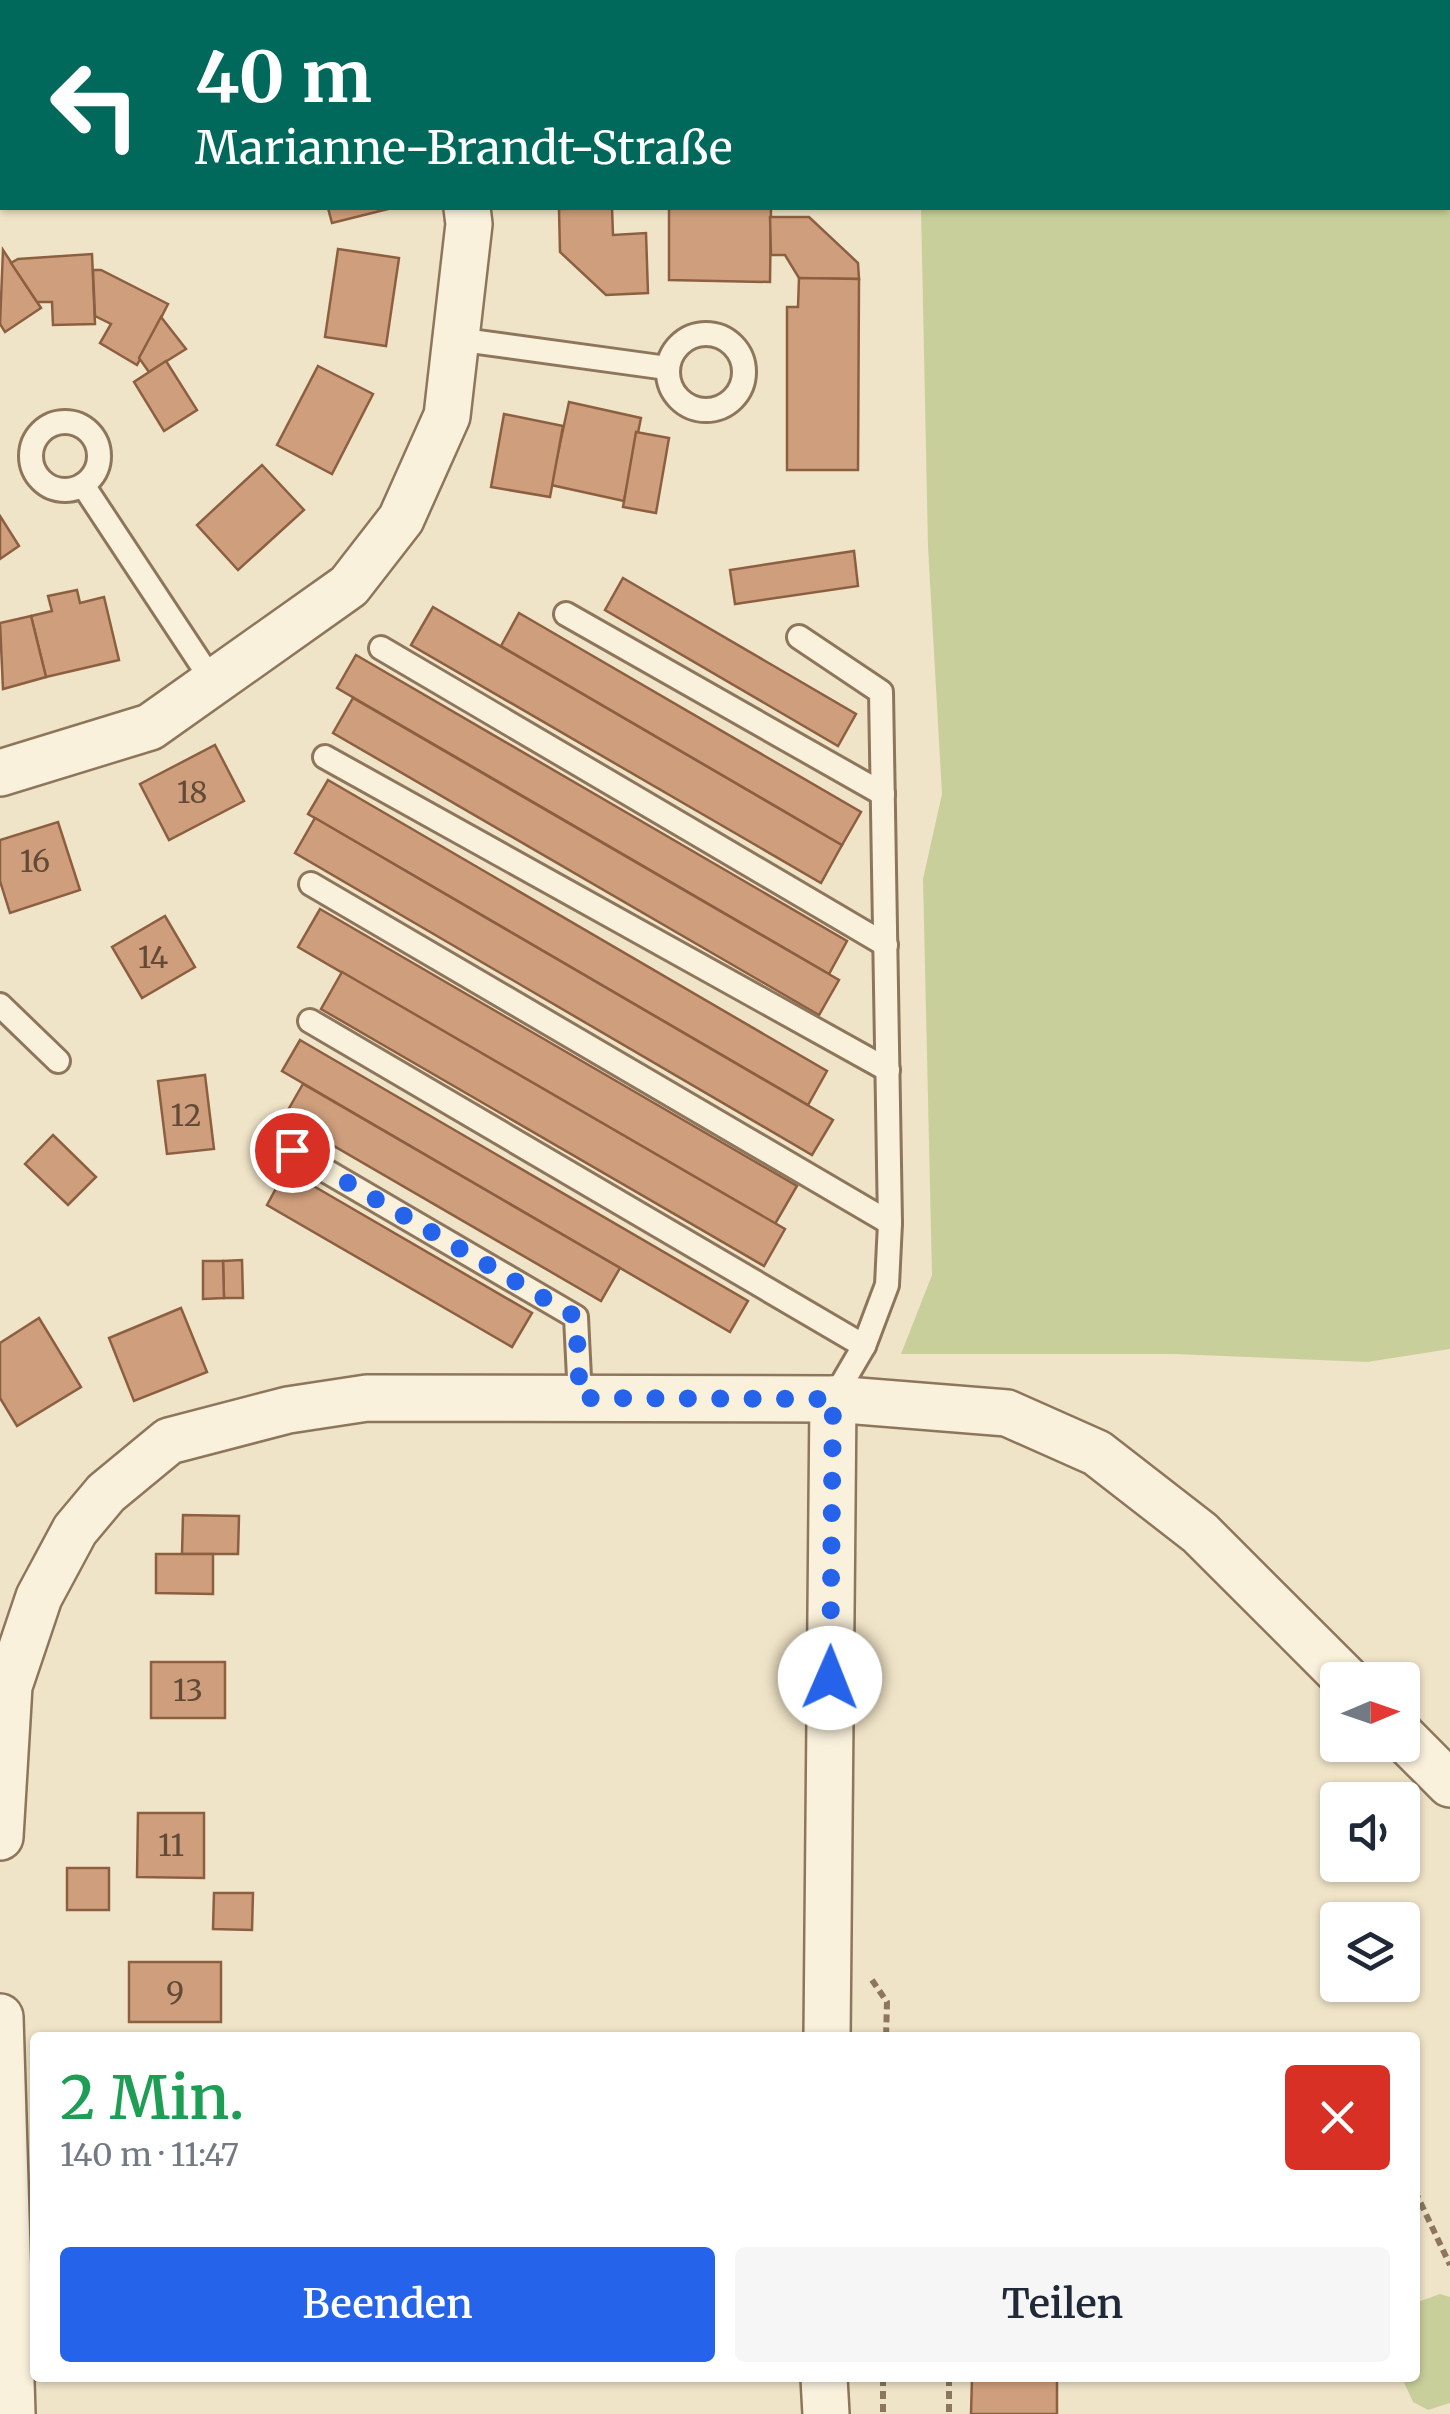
<!DOCTYPE html>
<html lang="de">
<meta charset="utf-8">
<style>
body{margin:0;font-family:Merriweather,serif;background:#f6f6f7;color:#1f2937;height:100vh;display:flex;flex-direction:column;font-size:38px;white-space:nowrap}
*{box-sizing:border-box;margin:0}
p{font-size:32px;color:#747a83}
.icon{flex:none;width:55px;height:55px;fill:none;stroke:currentColor;stroke-width:2;stroke-linecap:round;stroke-linejoin:round}
.map{position:relative;flex:1;overflow:hidden}
.details{position:absolute;left:30px;top:2032px;width:1390px;height:350px;display:flex;flex-direction:column;background:#fff;border-radius:10px;box-shadow:0 2px 8px #0004}
.details>*{flex:none}
.guide{position:absolute;left:0px;top:0px;width:1450px;height:210px;box-shadow:0 2px 8px #0004;background:#00695c;color:#fff;overflow:hidden}
.needle{width:65px;rotate:88deg}
.controls{position:absolute;left:1320px;top:1662px;display:grid;gap:20px}
.controls a{display:grid;place-items:center;width:100px;height:100px;border-radius:10px;background:#fff;box-shadow:0 2px 8px #0004;font-size:50px}
.pin{position:absolute;display:grid;place-items:center;width:85px;height:85px;color:#fff;margin:-42px;border:5px solid #fff;border-radius:50%;box-shadow:0 2px 10px #0007}
.me{position:absolute;width:110px;margin:-55px;rotate:1deg;stroke-linejoin:round;filter:drop-shadow(0 0 8px #0008)}
.turn{display:flex;align-items:center;gap:35px;height:210px;padding:0 30px;font-size:45px}
.turn .icon{width:130px;height:130px;stroke-width:2.5}
.turn b{display:block;font-size:70px;line-height:85px}
.round{display:grid;place-items:center;flex:none;width:105px;height:105px;border-radius:10px;background:#f6f6f7}
.summary{display:flex;align-items:center;justify-content:space-between;height:170px;padding:0 30px}
h1{font-size:60px;font-weight:600;line-height:75px;color:#1e9e55}
.action{display:flex;gap:20px;margin-top:auto;padding:20px 30px}
.action a{flex:1;height:115px;border-radius:10px;background:#2563eb;color:#fff;font-size:40px;font-weight:600;line-height:115px;text-align:center}
.action a+a{background:#f6f6f7;color:#1f2937}
.map>svg:first-child{display:block}
</style>
<div class="map">
<svg width="1450" height="2414" viewBox="0 0 1450 2414">
<rect width="100%" height="100%" fill="#f0e4c8"/>
<g fill="#c9cf9b">
<polygon points="1036,0 1450,0 1450,1349 1367,1362 1174,1354 901,1354 932,1275 923,879 942,794 928,547 921,208 1448,208 1448,2 1033,2"/>
<polygon points="1440,2294 1450,2297 1450,2403 1428,2410 1413,2402 1402,2378 1415,2378 1415,2303"/>
</g>
<g fill="#cf9f7d" stroke="#8d5f41" stroke-width="2.5">
<polygon points="671,0 741,0 671,2"/>
<polygon points="741,0 809,0 741,2"/>
<polygon points="809,0 875,0 809,2"/>
<polygon points="328,208 392,208 332,223"/>
<polygon points="612,208 613,235 646,233 648,293 606,295 560,252 559,209"/>
<polygon points="669,208 771,208 770,282 669,280"/>
<polygon points="770,217 809,217 858,263 859,279 799,278 785,255 771,255"/>
<polygon points="338,249 399,258 386,346 325,337"/>
<polygon points="3,250 41,308 5,332 0,324"/>
<polygon points="92,254 95,324 53,325 52,302 37,302 11,263 18,259"/>
<polygon points="93,270 101,270 168,304 137,365 100,343 111,324 95,316"/>
<polygon points="799,278 859,279 858,470 787,470 787,307 798,307"/>
<polygon points="161,317 186,349 149,372 139,358"/>
<polygon points="166,361 197,410 164,431 134,382"/>
<polygon points="318,366 373,394 332,474 277,445"/>
<polygon points="569,402 641,418 624,501 551,485"/>
<polygon points="504,414 563,426 550,497 491,487"/>
<polygon points="636,432 669,438 656,513 623,507"/>
<polygon points="262,465 304,510 238,570 197,525"/>
<polygon points="0,516 19,546 0,559"/>
<polygon points="854,551 858,586 735,604 730,570"/>
<polygon points="623,578 856,714 838,746 605,610"/>
<polygon points="77,590 80,603 104,597 119,660 46,677 31,616 52,611 48,596"/>
<polygon points="433,607 842,845 821,883 411,645"/>
<polygon points="519,613 861,812 842,845 501,646"/>
<polygon points="31,616 46,677 3,689 0,623"/>
<polygon points="356,655 847,941 829,974 337,688"/>
<polygon points="353,698 839,980 819,1015 333,733"/>
<polygon points="215,745 244,801 169,840 140,784"/>
<polygon points="328,780 827,1071 808,1105 308,814"/>
<polygon points="315,818 833,1120 812,1155 295,853"/>
<polygon points="58,822 80,890 10,913 0,881 0,840"/>
<polygon points="320,909 797,1186 775,1224 298,947"/>
<polygon points="165,916 195,967 142,998 112,947"/>
<polygon points="342,972 785,1229 764,1266 321,1009"/>
<polygon points="300,1040 748,1301 730,1332 282,1071"/>
<polygon points="205,1075 214,1149 167,1154 158,1081"/>
<polygon points="303,1084 620,1268 601,1301 284,1117"/>
<polygon points="53,1135 96,1177 68,1205 25,1164"/>
<polygon points="286,1170 532,1313 512,1347 267,1205"/>
<polygon points="242,1260 243,1298 224,1298 223,1261"/>
<polygon points="203,1261 223,1261 224,1298 203,1299"/>
<polygon points="181,1308 207,1372 134,1401 109,1338"/>
<polygon points="39,1318 81,1387 17,1426 0,1398 0,1343"/>
<polygon points="183,1515 239,1516 238,1554 182,1554"/>
<polygon points="156,1554 213,1554 213,1594 156,1593"/>
<rect x="151" y="1662" width="74" height="56"/>
<polygon points="138,1813 204,1813 204,1878 137,1877"/>
<rect x="67" y="1868" width="42" height="42"/>
<polygon points="214,1893 253,1893 252,1930 213,1929"/>
<rect x="129" y="1962" width="92" height="60"/>
<polygon points="972,2378 1057,2378 1057,2414 971,2414"/>
</g>
<g fill="none" stroke-linecap="round" stroke-linejoin="round">
<defs>
<g id="service">
<polyline points="392,0 392,2"/>
<polyline points="465,0 466,2"/>
<circle cx="706" cy="372" r="38"/>
<polyline points="456,339 667,368"/>
<circle cx="65" cy="456" r="34"/>
<polyline points="83,485 215,685"/>
<polyline points="566,614 883,794"/>
<polyline points="799,637 881,692 890,1223 887,1285 864,1346 833,1399"/>
<polyline points="381,648 886,945"/>
<polyline points="325,757 888,1070"/>
<polyline points="311,884 890,1223"/>
<polyline points="0,1005 58,1061"/>
<polyline points="310,1021 864,1346"/>
<polyline points="292,1151 576,1317 580,1398"/>
</g>
<g id="minor">
<polyline points="0,773 150,727 349,586 401,519 447,416 469,224 467,208"/>
<polyline points="1402,1736 1450,1784"/>
<polyline points="0,1837 9,1686 39,1597 75,1530 106,1493 169,1441 288,1410 367,1398 833,1399 1007,1413 1097,1453 1200,1533 1347,1680"/>
<polyline points="0,2017 12,2414"/>
<polyline points="827,2038 833,1399"/>
<polyline points="824,2378 826,2414"/>
</g>
</defs>
<use href="#service" stroke="#8d765c" stroke-width="28"/>
<use href="#minor" stroke="#8d765c" stroke-width="50"/>
<g stroke="#8d765c" stroke-width="6" stroke-dasharray="8 5" stroke-linecap="butt">
<polyline points="300,2 316,0"/>
<polyline points="0,51 2,50"/>
<polyline points="872,1980 887,2002 886,2038"/>
<polyline points="1415,2191 1450,2265"/>
<polyline points="883,2378 883,2414"/>
<polyline points="949,2378 949,2414"/>
</g>
<use href="#service" stroke="#faf1dc" stroke-width="22"/>
<use href="#minor" stroke="#faf1dc" stroke-width="45"/>
</g>
<g fill="none" stroke-linecap="round" stroke-linejoin="round">
<polyline stroke="#2563eb" stroke-width="18" stroke-dasharray="0 32.4" points="292,1150 576,1317 580,1398 833,1399 830,1678"/>
</g>
<g text-anchor="middle" dominant-baseline="central" stroke-width="8" stroke-linejoin="round" paint-order="stroke">
<g font-size="30" fill="#624a37">
<text x="192" y="792">18</text>
<text x="35" y="861">16</text>
<text x="153" y="957">14</text>
<text x="186" y="1115">12</text>
<text x="188" y="1690">13</text>
<text x="171" y="1845">11</text>
<text x="175" y="1992">9</text>
</g>
</g>
</svg>
<div class="controls">
<a><svg class="needle" viewBox="-14 -14 28 28"><path d="M0-13l5 13h-10z" fill="#e53935"/><path d="M0 13l5-13h-10z" fill="#747a83"/></svg></a>
<a><svg class="icon" aria-label="sound" viewBox="0 0 24 24"><path d="M4 9h4l5-4v14l-5-4H4zM17 9q2 3 0 6"/></svg></a>
<a><svg class="icon" aria-label="layers" viewBox="0 0 24 24"><path d="M12 4l9 5-9 5-9-5zM3 14l9 5 9-5"/></svg></a>
</div>
<div class="pin" style="left:292px;top:1150px;background:#d93025"><svg class="icon" aria-label="arrive" viewBox="0 0 24 24"><path d="M6 21V4h12l-3 4 3 4H6"/></svg></div>
<svg class="me" style="left:830px;top:1678px" viewBox="-20 -20 40 40"><circle r="19" fill="#fff"/><path d="M0-13L10 11 0 6-10 11z" fill="#2563eb"/></svg>
<div class="guide">
<div class="turn"><svg class="icon" aria-label="left" viewBox="0 0 24 24"><path d="M17 20v-9H6M10 6l-5 5 5 5"/></svg><div><b>40 m</b>Marianne-Brandt-Straße</div></div>
</div>
<section class="details">
<div class="summary"><div><h1>2 Min.</h1><p>140 m · 11:47</p></div><a class="round" style="background:#d93025;color:#fff"><svg class="icon" aria-label="close" viewBox="0 0 24 24"><path d="M6 6l12 12M18 6L6 18"/></svg></a></div>
<div class="action"><a>Beenden</a><a>Teilen</a></div>
</section>
</div>
